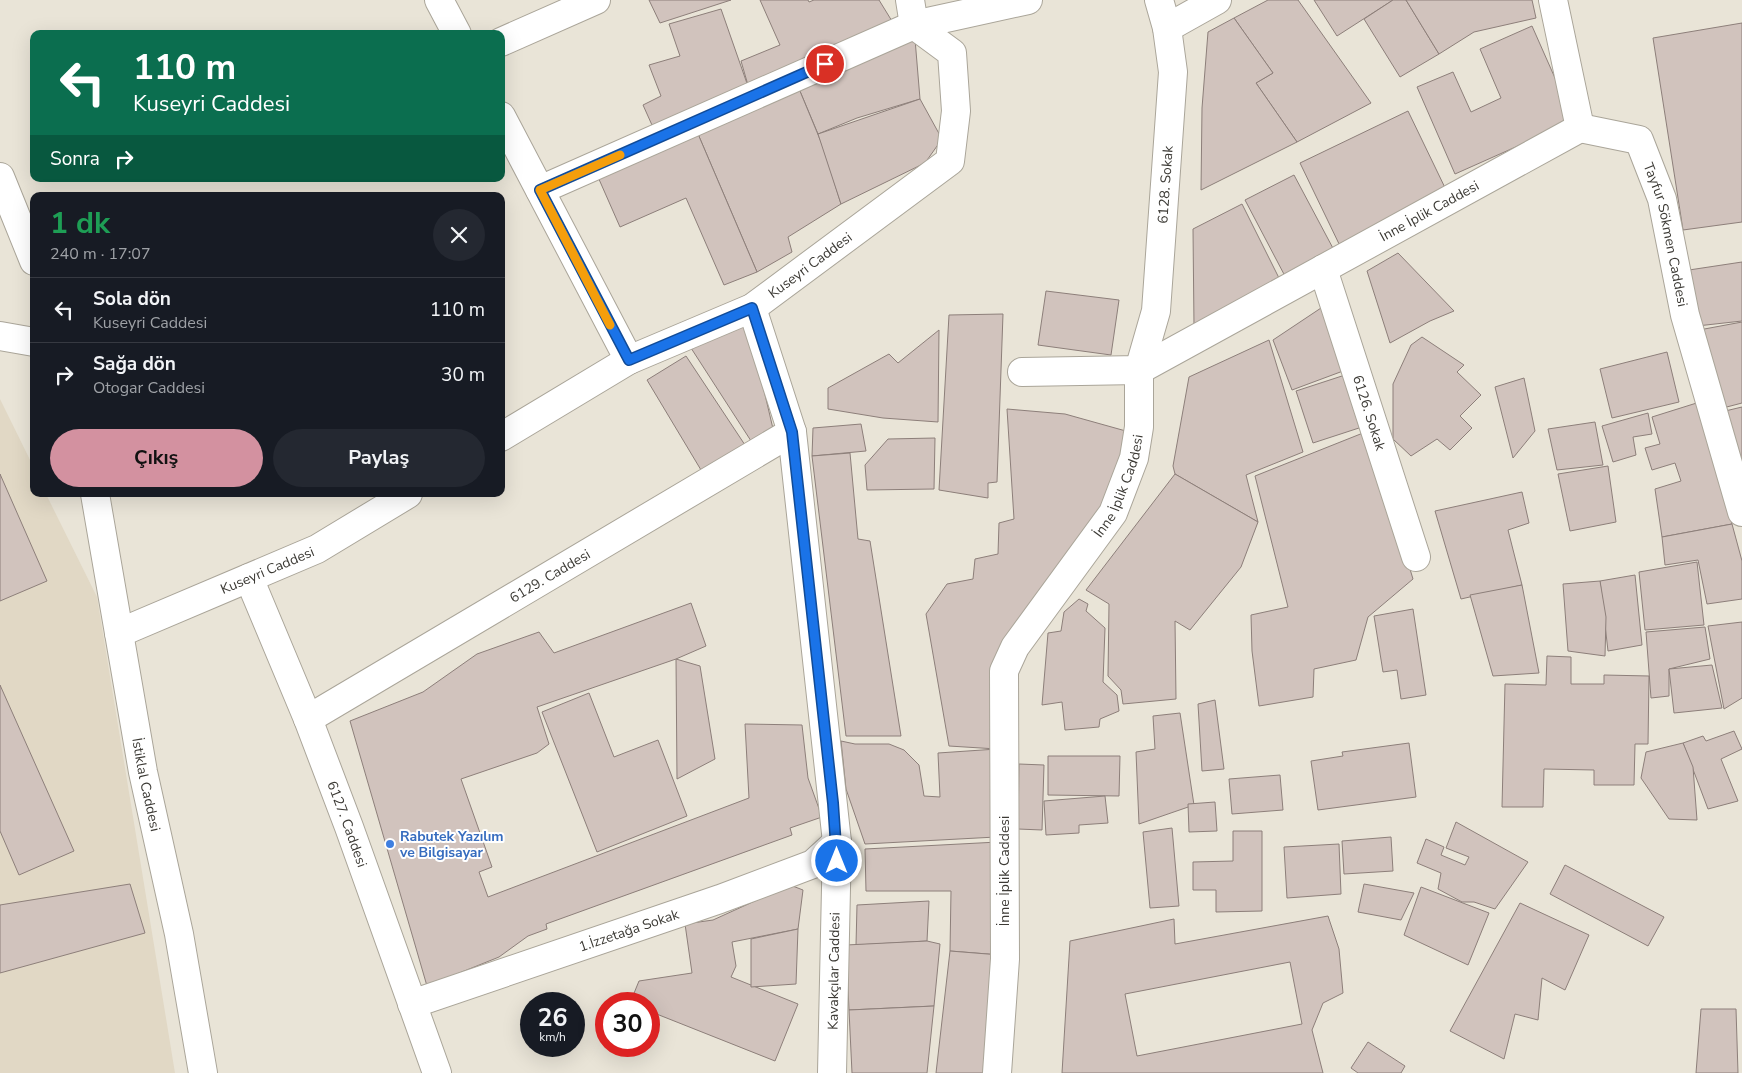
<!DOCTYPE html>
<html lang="tr">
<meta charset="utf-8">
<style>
body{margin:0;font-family:"Nunito Sans",sans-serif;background:#242831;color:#f1f3f6;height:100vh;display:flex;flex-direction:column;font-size:19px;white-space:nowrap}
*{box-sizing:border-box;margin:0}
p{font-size:16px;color:#9ea1a6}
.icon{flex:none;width:28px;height:28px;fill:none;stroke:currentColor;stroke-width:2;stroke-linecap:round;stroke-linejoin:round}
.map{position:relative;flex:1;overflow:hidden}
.sheet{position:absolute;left:30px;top:192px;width:475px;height:305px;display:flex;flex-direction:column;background:#171b24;border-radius:10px;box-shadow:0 5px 20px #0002}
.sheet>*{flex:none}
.top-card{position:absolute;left:30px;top:30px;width:475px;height:152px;border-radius:10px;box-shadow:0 5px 20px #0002;background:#0b6e4f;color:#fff;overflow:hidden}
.speed{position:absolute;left:520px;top:992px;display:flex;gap:10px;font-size:25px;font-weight:700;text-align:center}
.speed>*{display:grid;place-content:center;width:65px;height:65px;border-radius:50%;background:#171b24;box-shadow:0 5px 20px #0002;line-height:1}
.speed small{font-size:12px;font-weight:400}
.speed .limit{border:8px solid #d22;background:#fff;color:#111}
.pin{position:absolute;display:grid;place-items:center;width:42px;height:42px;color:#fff;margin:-21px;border:2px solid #fff;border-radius:50%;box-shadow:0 1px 5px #0007}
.me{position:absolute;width:55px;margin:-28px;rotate:0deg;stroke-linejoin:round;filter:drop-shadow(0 0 4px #0008)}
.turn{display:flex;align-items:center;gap:18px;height:105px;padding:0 20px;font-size:22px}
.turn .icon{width:65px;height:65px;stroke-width:2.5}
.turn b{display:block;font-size:35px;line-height:42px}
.then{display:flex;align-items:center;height:48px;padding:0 20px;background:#0003;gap:10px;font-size:19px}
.round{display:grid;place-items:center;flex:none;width:52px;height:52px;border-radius:26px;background:#242831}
.summary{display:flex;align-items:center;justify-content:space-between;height:85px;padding:0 20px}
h1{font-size:30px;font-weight:700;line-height:38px;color:#1e9e55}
.primary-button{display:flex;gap:10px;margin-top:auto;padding:10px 20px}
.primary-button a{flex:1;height:58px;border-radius:30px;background:#d391a0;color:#111;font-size:20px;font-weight:700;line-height:58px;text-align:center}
.primary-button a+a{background:#242831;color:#f1f3f6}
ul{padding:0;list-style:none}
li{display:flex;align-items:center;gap:15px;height:65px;padding:0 20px;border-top:1px solid #363941}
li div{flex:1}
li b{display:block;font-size:19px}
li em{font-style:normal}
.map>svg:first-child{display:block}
</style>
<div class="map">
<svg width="1742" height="1073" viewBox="0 0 1742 1073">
<rect width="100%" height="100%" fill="#e9e4d7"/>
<polygon fill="#e1d8c5" points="0,399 34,468 34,494 46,494 97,597 175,1073 0,1073"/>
<g fill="#d1c3bd" stroke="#8d7f7a" fill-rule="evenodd">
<polygon points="649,0 731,0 660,23"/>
<polygon points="760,0 808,0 809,2 814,0 879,0 895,26 750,92 741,61 780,45"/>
<polygon points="1268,0 1298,0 1371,103 1297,142 1256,83 1273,73 1234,18"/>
<polygon points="1314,0 1393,0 1337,36"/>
<polygon points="1393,0 1406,0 1439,54 1400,77 1364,19"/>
<polygon points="1406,0 1532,0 1536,18 1474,32 1439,54"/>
<polygon points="721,9 750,92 656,134 643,105 661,96 649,65 680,56 669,24"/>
<polygon points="1234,18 1273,73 1256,83 1297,142 1201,190 1202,108 1208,32"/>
<polygon points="1742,23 1742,222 1683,230 1653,38"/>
<polygon points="1532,26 1574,121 1455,174 1417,87 1453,72 1471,112 1501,98 1480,49"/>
<polygon points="915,39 920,99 857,118 818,134 797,84"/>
<polygon points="797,84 824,149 841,204 788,237 792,252 757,272 698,134"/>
<polygon points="920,99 942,139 925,163 841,204 818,134"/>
<polygon points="1408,111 1449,196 1341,248 1300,163"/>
<polygon points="698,134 757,272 724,285 686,198 620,227 598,177"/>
<polygon points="1294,175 1335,252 1286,278 1245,200"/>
<polygon points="1242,204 1281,282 1194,326 1193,229"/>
<polygon points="1398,253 1454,311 1430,321 1390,343 1367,271"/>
<polygon points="1742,262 1742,321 1697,326 1689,270"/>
<polygon points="1046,291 1119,300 1111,355 1038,345"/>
<polygon points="1324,306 1343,371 1292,390 1273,340"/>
<polygon points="1003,314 997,482 988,483 988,498 939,490 949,315"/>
<polygon points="747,318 774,433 753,444 691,348"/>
<polygon points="1742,322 1742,403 1719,409 1699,330"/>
<polygon points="939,330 938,422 883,418 828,409 828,388 889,354 898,363"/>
<polygon points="1422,337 1464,365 1457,372 1481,395 1460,416 1472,428 1450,450 1437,439 1411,456 1393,439 1393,384 1411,345"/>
<polygon points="1269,340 1303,452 1246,475 1258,522 1175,474 1173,466 1189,377"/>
<polygon points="1667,352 1679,402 1612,418 1600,369"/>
<polygon points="686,356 745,445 701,470 647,380"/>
<polygon points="1345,375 1362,427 1313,443 1296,391"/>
<polygon points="1524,378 1535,431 1513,458 1495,387"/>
<polygon points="1703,401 1732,524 1662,537 1655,489 1681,481 1675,463 1652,470 1645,448 1660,444 1652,417"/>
<polygon points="1742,407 1742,495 1721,412"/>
<polygon points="1007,409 1065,414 1133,433 1118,486 1003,649 997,749 949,746 926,614 947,584 973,579 975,559 998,554 999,523 1014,519"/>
<polygon points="1648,413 1652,434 1633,437 1636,455 1613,462 1602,426"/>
<polygon points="1595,422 1603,465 1557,470 1548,429"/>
<polygon points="861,424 866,451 812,456 813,428"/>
<polygon points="1368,431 1413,579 1368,617 1356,660 1314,669 1313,697 1259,706 1252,651 1251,615 1288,607 1255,476"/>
<polygon points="935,438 934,489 867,490 865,465 888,439"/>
<polygon points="850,453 858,539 870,541 901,736 846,736 812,456"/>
<polygon points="1608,466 1616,522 1570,531 1558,474"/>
<polygon points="0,474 47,581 0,601"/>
<polygon points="1175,474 1258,522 1241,567 1190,630 1175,621 1176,699 1123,704 1121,690 1108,676 1109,604 1086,590"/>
<polygon points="1522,492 1529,523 1508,530 1522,585 1461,599 1435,511"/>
<polygon points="1732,524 1742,561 1742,599 1707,604 1698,560 1665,565 1662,537"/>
<polygon points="1697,562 1704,625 1645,630 1639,572"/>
<polygon points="1635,575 1642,645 1608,651 1600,581"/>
<polygon points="1600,581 1606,617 1605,656 1568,651 1563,584"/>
<polygon points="1522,585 1539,673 1493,676 1470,595"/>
<polygon points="1079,599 1088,604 1086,611 1105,628 1103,682 1117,695 1119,711 1100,719 1099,727 1065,730 1062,702 1042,705 1048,633 1061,631 1064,612"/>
<polygon points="691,603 706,646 676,659 537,707 549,744 537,753 461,779 492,867 479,872 488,897 749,798 745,724 802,725 808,778 822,817 790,828 792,835 546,924 547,929 528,936 499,957 427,986 350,721 423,692 477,654 539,632 554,653"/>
<polygon points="1413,609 1426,695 1401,699 1397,670 1383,672 1374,616"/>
<polygon points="1742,622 1742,698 1724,709 1708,626"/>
<polygon points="1705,627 1710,659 1669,669 1669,696 1651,698 1646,632"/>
<polygon points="1547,656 1571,657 1571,684 1604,684 1604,675 1649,676 1648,744 1635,744 1634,785 1594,785 1594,770 1544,769 1543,807 1502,807 1505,684 1546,685"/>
<polygon points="676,659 700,666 715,759 677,779"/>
<polygon points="1712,665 1722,708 1674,713 1669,669"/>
<polygon points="0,685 74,851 19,875 0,831"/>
<polygon points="589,693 614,757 658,740 687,816 597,852 542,712"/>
<polygon points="1215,700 1224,769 1202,771 1198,704"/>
<polygon points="1180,713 1194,805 1139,824 1136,752 1155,749 1153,716"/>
<polygon points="1734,731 1742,749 1721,759 1738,801 1708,809 1683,743 1703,736 1706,741"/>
<polygon points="841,741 855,744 889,744 904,750 919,765 924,796 940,797 938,753 997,749 996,837 865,844 846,789"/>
<polygon points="1409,743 1416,797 1318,810 1311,761 1343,756 1342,752"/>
<polygon points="1683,743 1693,767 1697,820 1669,819 1641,778 1646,752"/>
<polygon points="1048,756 1120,756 1119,796 1048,795"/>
<polygon points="1019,764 1044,765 1042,830 1018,829"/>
<polygon points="1280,775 1283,810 1232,814 1229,779"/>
<polygon points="1105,796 1108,823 1079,825 1079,833 1046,835 1044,801"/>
<polygon points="1215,802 1217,831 1189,832 1188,804"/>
<polygon points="1456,822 1528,862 1495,909 1474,902 1462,902 1438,889 1441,873 1417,863 1426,839 1444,847 1441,855 1465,865 1469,857 1446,848"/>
<polygon points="1172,828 1179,906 1150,908 1143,832"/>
<polygon points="1233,831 1262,831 1262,911 1216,912 1216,890 1193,890 1193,862 1233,861"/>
<polygon points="1391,837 1393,871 1344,874 1342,841"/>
<polygon points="998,842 1000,955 950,951 951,891 866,891 865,849"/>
<polygon points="1339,844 1341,894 1287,898 1284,847"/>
<polygon points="1565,865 1664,917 1648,946 1550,894"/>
<polygon points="130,884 145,933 0,973 0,905"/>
<polygon points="1364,884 1414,893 1401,920 1358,912"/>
<polygon points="790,885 803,890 798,929 732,942 736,966 731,977 798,1004 775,1061 649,1011 649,1004 630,1003 639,981 692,973 685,924 713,920"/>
<polygon points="1421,887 1489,913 1468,965 1404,935"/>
<polygon points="929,901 927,941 856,945 857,905"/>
<polygon points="1520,903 1589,935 1565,990 1542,978 1538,1020 1515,1014 1504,1059 1450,1031"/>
<path d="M1328,916L1339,949L1343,993L1323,1003L1312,1030L1323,1073H1062L1070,941L1174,919L1175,944ZM1290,962L1302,1024L1137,1056L1125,994Z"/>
<polygon points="798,929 796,984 751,987 751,939"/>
<polygon points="927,941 940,944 934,1006 849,1010 846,945"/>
<polygon points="950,951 1000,955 989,1073 936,1073"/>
<polygon points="934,1006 927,1073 852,1073 849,1010"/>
<polygon points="1701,1009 1736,1009 1738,1073 1696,1073"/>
<polygon points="1368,1042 1405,1066 1401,1073 1358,1073 1351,1068"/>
</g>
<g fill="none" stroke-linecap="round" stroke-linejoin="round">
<defs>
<g id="minor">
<polyline points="439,0 457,34"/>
<polyline points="1553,0 1580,128"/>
<polyline points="1167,28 1217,0"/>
<polyline points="501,42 596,0"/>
<polyline points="501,116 629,360"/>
<path id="s1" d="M1580,128L1639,140L1662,199L1685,315L1742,512"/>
<polyline points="540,190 914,25 1028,0"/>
<path id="s2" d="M1323,269L1416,557"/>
<polyline points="752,308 792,432 837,842 832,1073"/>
<polyline points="0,336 34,342"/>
<path id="s3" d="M1022,372L1139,370L1580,128"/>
<path id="s4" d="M249,578L308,719L349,827L437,1073"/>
<path id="s5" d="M308,719L792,432"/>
<path id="s6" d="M412,1004L720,899L813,864L837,842"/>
<path id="s7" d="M997,1073L1005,959L1004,671L1015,647L1113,513L1134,458L1139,427V370L1156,311L1173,72L1167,28L1159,0"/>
</g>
<g id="tertiary">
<path id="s8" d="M501,437L629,360L752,308L950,161L956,111L952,53L914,25L910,0"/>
<path id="s9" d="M119,633L317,549L408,494"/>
</g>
<g id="primary">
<polyline points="0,177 34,261"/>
<path id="s10" d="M95,494L143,772L179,934L203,1073"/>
</g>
</defs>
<use href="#minor" stroke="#aaa599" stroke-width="30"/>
<use href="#tertiary" stroke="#aaa599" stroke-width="30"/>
<use href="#primary" stroke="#aaa599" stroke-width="30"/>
<use href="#minor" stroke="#fff" stroke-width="28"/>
<use href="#tertiary" stroke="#fff" stroke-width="28"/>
<use href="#primary" stroke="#fff" stroke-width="28"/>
</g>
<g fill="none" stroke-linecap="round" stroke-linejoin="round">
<defs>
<polyline id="route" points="825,64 540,190 629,360 752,308 792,432 833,803 837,861"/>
</defs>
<use href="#route" stroke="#114b97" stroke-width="12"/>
<use href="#route" stroke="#1a73e8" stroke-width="9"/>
<polyline stroke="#f59e0b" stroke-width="9" points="610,325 540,190 620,155"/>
</g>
<circle fill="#3f7fe0" stroke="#fff" stroke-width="2" cx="390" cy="844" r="5"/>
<g text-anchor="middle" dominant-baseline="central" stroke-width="4" stroke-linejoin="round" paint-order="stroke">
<g font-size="14" fill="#3c3a35" stroke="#fff">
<text stroke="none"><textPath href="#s7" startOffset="930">6128. Sokak</textPath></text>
<text stroke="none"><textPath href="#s3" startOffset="448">İnne İplik Caddesi</textPath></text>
<text stroke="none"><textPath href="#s1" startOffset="159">Tayfur Sökmen Caddesi</textPath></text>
<text stroke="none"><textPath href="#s8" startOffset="355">Kuseyri Caddesi</textPath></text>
<text stroke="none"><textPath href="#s2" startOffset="151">6126. Sokak</textPath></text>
<text stroke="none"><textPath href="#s7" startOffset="622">İnne İplik Caddesi</textPath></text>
<text stroke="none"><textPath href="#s9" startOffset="161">Kuseyri Caddesi</textPath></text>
<text stroke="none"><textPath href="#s5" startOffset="281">6129. Caddesi</textPath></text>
<text stroke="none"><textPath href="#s10" startOffset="295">İstiklal Caddesi</textPath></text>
<text stroke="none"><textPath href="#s4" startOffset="265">6127. Caddesi</textPath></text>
<text transform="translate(1004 871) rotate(-90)">İnne İplik Caddesi</text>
<text stroke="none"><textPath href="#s6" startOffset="229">1.İzzetağa Sokak</textPath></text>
<text transform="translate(834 971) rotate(-89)">Kavakçılar Caddesi</text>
</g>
<g font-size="14" font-weight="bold" fill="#366cbe" stroke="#fff" text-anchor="start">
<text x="400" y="836">Rabutek Yazılım<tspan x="400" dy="16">ve Bilgisayar</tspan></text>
</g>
</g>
</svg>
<div class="speed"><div>26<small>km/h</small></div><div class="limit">30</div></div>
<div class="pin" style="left:825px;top:64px;background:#d93025"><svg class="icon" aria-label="arrive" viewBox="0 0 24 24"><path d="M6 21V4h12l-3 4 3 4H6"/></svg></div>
<svg class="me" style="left:837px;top:861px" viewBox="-20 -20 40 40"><circle r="17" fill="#1a73e8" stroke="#fff" stroke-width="3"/><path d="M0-11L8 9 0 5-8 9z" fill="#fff"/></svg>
<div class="top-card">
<div class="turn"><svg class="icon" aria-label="left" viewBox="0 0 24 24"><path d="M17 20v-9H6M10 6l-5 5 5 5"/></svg><div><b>110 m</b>Kuseyri Caddesi</div></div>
<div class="then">Sonra<svg class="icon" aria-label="right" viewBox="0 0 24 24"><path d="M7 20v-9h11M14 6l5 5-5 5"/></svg></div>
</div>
<section class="sheet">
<div class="summary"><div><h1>1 dk</h1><p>240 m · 17:07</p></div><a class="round"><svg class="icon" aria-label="close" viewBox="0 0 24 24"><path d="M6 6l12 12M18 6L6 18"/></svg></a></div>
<ul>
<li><svg class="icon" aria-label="left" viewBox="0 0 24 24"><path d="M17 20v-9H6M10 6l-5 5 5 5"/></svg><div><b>Sola dön</b><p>Kuseyri Caddesi</p></div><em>110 m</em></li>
<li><svg class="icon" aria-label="right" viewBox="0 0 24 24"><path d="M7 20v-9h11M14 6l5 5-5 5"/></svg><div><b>Sağa dön</b><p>Otogar Caddesi</p></div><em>30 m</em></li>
</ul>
<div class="primary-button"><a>Çıkış</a><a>Paylaş</a></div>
</section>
</div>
